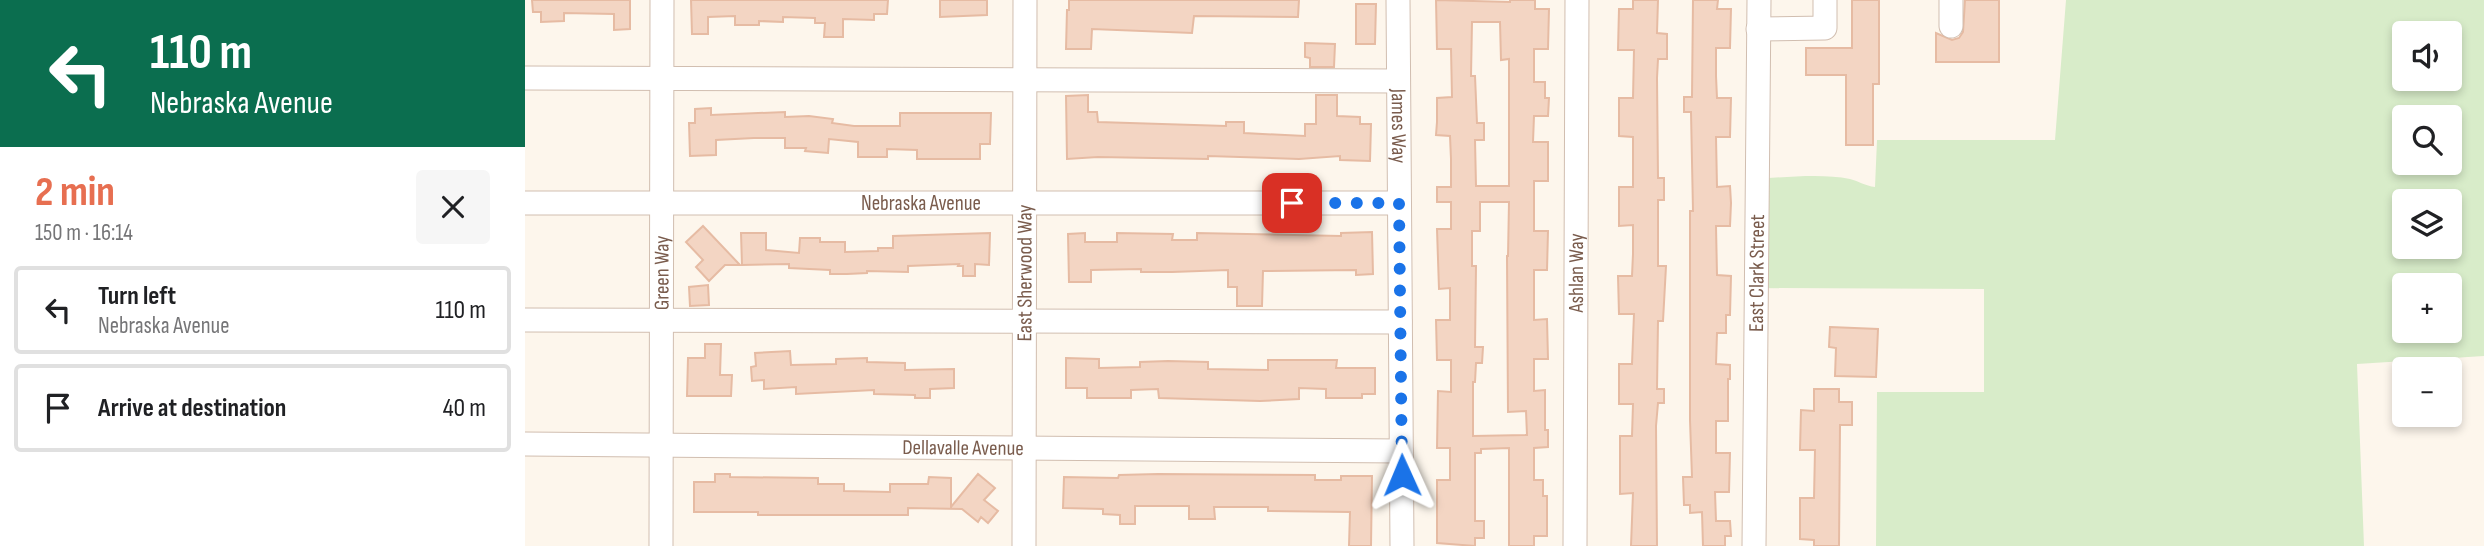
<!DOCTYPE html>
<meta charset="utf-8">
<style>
body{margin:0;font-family:"Sofia Sans Condensed",sans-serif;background:#f6f6f6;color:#202124;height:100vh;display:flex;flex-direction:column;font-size:26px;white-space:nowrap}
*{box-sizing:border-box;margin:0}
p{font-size:23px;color:#757577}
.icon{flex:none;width:38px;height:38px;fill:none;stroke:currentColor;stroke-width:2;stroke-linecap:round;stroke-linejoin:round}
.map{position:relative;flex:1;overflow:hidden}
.drawer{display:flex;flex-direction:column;background:#fff;width:525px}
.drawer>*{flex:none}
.banner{background:#0b6e4f;color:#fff;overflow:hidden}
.buttons{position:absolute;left:1867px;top:21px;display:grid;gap:14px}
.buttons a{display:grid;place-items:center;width:70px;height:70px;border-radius:7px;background:#fff;box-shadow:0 4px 10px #0003;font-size:35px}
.pin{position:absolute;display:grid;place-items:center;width:60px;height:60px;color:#fff;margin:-30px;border-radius:14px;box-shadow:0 4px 10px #0006}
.me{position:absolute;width:77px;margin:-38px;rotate:359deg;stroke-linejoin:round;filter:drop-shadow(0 0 5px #0008)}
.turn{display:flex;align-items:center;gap:24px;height:147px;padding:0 35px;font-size:32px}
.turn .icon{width:91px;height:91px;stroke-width:2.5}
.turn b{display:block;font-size:49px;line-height:60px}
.round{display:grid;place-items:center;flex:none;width:74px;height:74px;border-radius:7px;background:#f6f6f6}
.overview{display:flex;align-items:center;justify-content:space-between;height:119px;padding:0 35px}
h1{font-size:42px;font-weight:700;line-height:52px;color:#e76f51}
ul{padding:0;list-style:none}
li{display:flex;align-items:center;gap:21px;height:88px;margin:0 14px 10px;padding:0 21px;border:4px solid #e0e0e0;border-radius:7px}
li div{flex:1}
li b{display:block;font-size:26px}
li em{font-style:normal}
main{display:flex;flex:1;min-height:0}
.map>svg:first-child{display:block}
</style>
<main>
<section class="drawer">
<div class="banner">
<div class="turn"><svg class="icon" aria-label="left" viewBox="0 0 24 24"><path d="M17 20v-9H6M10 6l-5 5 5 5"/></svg><div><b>110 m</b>Nebraska Avenue</div></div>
</div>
<div class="overview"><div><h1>2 min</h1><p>150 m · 16:14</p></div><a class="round"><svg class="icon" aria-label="close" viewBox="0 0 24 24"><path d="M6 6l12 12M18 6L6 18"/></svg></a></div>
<ul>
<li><svg class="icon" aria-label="left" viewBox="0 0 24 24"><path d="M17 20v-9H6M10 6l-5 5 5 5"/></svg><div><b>Turn left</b><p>Nebraska Avenue</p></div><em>110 m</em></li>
<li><svg class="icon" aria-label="arrive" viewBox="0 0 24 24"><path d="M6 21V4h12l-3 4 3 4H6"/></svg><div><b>Arrive at destination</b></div><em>40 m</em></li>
</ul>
</section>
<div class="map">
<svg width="1959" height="546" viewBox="0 0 1959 546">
<rect width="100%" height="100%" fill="#fdf6ec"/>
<path fill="#d8ecc9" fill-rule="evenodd" d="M1541,0H1959V356L1832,364L1839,546H1351L1352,392H1459V289L1225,288V179C1255,178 1295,173 1325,179C1334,181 1340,186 1350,187L1352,140H1530ZM1880,33H1925V79H1880ZM1880,117H1925V163H1880ZM1880,201H1925V247H1880ZM1880,285H1925V331H1880Z"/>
<g fill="#f3d5c3" stroke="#e6bba3" stroke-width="2" fill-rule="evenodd">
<polygon points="7,0 105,0 105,29 89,30 89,14 39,13 39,21 16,22 16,12 8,12"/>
<polygon points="166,0 363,0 362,14 349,14 349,20 318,19 318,37 299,37 300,23 290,23 290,18 258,17 258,22 234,21 234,25 210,25 210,16 183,17 183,34 167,34"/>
<polygon points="415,0 462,0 462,15 415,17"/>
<polygon points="544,0 774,0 773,17 669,16 667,33 567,29 566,49 541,49 542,10 544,10"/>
<path d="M911,0L985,2V0H1010V9H1024L1023,49H1009V82H1020V98H1024L1023,116H1009L1008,142H1023V181H1009V231H1023L1022,270H1009V320L1022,319L1023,359H1009V391L1020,390V430H1023V447L1009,448V480H1018V496H1022V536H1009V546H984V448L956,449V453H950V521H959V538H950V546L912,543V480H925V448H912L913,391L926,392V360H912L911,320H925V288L914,289L912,229H926V202H912V187H926V159L925,136L911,135L912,122V98L927,97L926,49H912ZM947,22H975L976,60L984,59V186H951L950,140H959V123H952L950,76H946ZM955,202H984L983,256H982L983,412L1001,411L1002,435L948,436V382H950L951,363H957L958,347H950L951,266H947V231H955Z"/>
<polygon points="1108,0 1133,0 1132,33 1142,34 1142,59 1133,59 1132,78 1133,178 1139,178 1139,200 1133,200 1133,266 1141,266 1138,321 1133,321 1132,389 1139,389 1139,403 1133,403 1131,426 1132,546 1106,546 1108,493 1095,494 1095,436 1107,436 1108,404 1094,404 1094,364 1107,364 1109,314 1094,314 1093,276 1107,276 1108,254 1108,225 1094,226 1094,187 1108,187 1108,137 1094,136 1094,98 1108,98 1109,50 1093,50 1094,9 1108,9"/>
<polygon points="1168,0 1193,0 1192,9 1206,9 1205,48 1191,48 1191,76 1192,98 1206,98 1205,137 1191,137 1192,187 1205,186 1206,203 1205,226 1191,226 1192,275 1206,276 1205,315 1201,315 1201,333 1192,333 1191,364 1205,365 1205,379 1203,379 1203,421 1191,421 1191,453 1205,453 1204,492 1190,492 1191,521 1205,521 1206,536 1200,536 1200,546 1178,546 1177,512 1165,513 1165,505 1159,505 1158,477 1167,477 1165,420 1165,211 1168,211 1166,112 1159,112 1159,97 1167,97"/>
<polygon points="1327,0 1354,0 1354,84 1348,84 1348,145 1321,145 1321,75 1281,75 1281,48 1327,48"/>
<polygon points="1440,0 1474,0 1474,62 1411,62 1411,33 1427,40 1434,38 1438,32"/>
<polygon points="831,4 851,4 850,44 831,44"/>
<polygon points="780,43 810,44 809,67 785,67 785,58 780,57"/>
<polygon points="563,95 563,112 572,112 573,122 701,126 701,122 719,122 719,133 780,136 780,124 791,124 791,95 812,95 812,116 835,117 835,124 846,124 845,161 815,160 815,156 774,159 683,156 683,159 573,157 542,159 541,96"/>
<polygon points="186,108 186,115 260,112 260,117 284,116 308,119 307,123 329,126 375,126 375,113 466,113 465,144 455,144 455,159 392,159 392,150 362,149 362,157 333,157 333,142 304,139 303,153 280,151 281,148 260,148 260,138 229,138 191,140 191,155 165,156 164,123 170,123 170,109"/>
<polygon points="178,226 215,265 200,265 184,281 171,267 178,260 161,242"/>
<polygon points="847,232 848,274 831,275 831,270 738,271 737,306 712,306 712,287 703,287 703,270 647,272 616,272 616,269 566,270 566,282 544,282 543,234 560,233 560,242 592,242 592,233 648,234 647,240 672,240 672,233 816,236 816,233"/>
<polygon points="216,233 241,233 241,250 274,253 275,238 295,238 295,242 320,242 320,252 353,251 353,248 368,248 368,236 465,233 464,265 450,264 450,276 438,276 438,266 433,266 434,264 383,266 383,272 342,271 342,273 322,274 305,274 305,270 264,268 264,264 217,265"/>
<polygon points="183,285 184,305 165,306 164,287"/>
<polygon points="1305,327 1353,329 1351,377 1310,376 1311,348 1304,347"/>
<polygon points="180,344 196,344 195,375 207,375 206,396 162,396 163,358 180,358"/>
<polygon points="265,351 266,365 311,364 311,359 342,358 342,362 380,363 380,370 429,369 429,388 405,389 405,398 390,398 390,395 349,394 349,390 271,394 271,387 239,389 239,380 227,381 226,367 231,366 230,353"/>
<polygon points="541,358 574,359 574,368 615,367 615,362 643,361 683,362 683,369 743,370 743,360 812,360 811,368 850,368 850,394 837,394 837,398 801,398 801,389 774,388 774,399 735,401 634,398 633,389 606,390 606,398 562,398 562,388 541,388"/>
<polygon points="1289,389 1314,389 1314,402 1327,402 1327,425 1315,425 1314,546 1289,546 1289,540 1275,539 1275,498 1289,498 1290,450 1275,450 1276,410 1289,411"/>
<polygon points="190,474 205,474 205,477 293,478 293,484 319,484 319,491 365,492 365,484 403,484 404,477 426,478 426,507 453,474 470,488 459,500 473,511 463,523 456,517 453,522 437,509 383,508 383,515 233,515 233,512 169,512 169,482 190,482"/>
<polygon points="633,474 790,475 790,480 816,480 816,476 847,476 846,546 824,546 825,512 743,511 743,507 689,507 690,519 664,519 664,506 610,506 610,524 595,524 595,515 578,514 578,509 538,508 539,477 593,478 594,475"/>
</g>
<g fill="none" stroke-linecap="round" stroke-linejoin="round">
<defs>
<g id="minor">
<path id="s1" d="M873,0L877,546"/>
<polyline points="1426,26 1426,0"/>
<polyline points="1233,29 1300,28 1300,0"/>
<polyline points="0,78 873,81"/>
<path id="s2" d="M0,203H874"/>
<polyline points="0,320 875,322"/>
<path id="s3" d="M0,444L876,451"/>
<path id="s4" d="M136,546L137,0"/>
<path id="s5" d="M499,546L500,0"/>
<path id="s6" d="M1050,546L1052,0"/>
<path id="s7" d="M1229,546L1234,0"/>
</g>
</defs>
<use href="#minor" stroke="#d1beb0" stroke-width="25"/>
<use href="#minor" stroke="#fff" stroke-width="23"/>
</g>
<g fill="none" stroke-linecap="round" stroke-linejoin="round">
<polyline stroke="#1a73e8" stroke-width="12" stroke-dasharray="0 21.6" points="767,203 874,203 877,475"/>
</g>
<g text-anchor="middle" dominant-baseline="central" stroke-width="5" stroke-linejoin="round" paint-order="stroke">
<g font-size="21" fill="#7a5c4d" stroke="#fffaf3">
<text stroke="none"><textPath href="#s1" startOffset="126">James Way</textPath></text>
<text stroke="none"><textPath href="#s2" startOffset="396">Nebraska Avenue</textPath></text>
<text stroke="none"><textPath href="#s4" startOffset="273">Green Way</textPath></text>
<text stroke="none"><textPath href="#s5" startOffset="273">East Sherwood Way</textPath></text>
<text stroke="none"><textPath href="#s6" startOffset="273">Ashlan Way</textPath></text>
<text stroke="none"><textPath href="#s7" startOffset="273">East Clark Street</textPath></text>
<text stroke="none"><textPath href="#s3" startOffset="438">Dellavalle Avenue</textPath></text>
</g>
</g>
</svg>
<div class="buttons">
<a><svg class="icon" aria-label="sound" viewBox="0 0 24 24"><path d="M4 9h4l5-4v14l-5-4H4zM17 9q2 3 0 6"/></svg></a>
<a><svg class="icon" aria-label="search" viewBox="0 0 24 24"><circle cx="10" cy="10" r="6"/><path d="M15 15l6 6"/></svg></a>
<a><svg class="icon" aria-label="layers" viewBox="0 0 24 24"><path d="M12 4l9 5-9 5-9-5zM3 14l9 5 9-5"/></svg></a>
<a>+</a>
<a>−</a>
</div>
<div class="pin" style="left:767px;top:203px;background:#d93025"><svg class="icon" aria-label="arrive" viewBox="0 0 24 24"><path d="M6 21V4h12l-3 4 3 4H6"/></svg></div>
<svg class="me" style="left:877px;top:475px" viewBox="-20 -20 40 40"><path d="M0-17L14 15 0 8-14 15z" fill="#1a73e8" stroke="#fff" stroke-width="4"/></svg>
</div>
</main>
